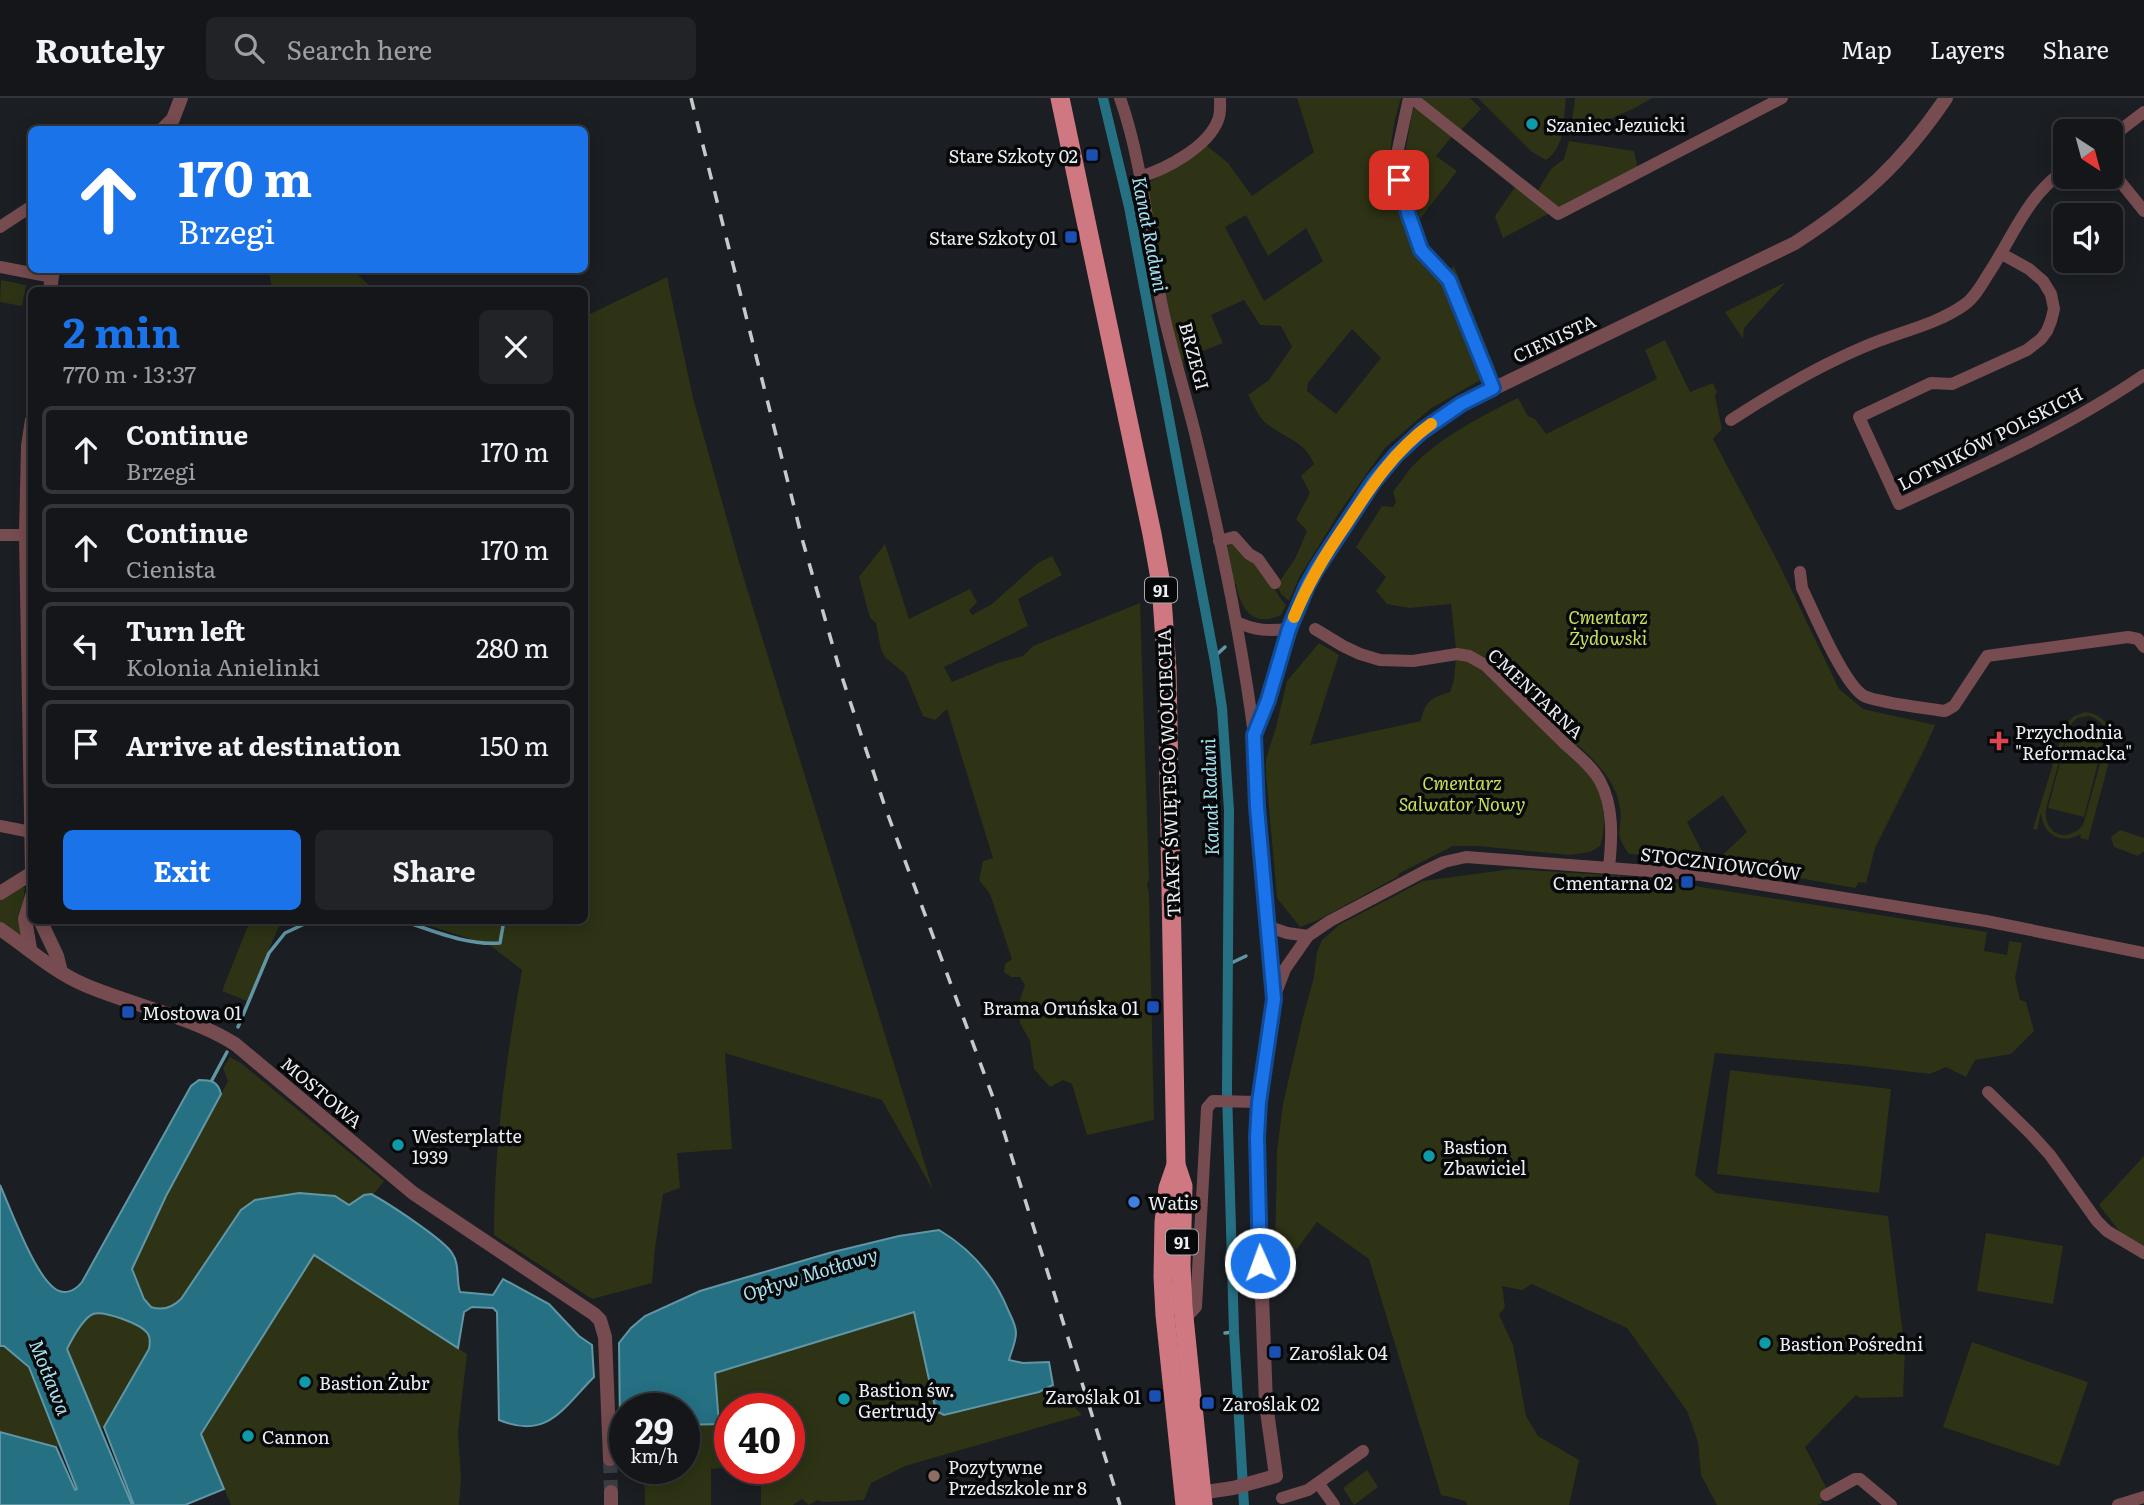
<!DOCTYPE html>
<meta charset="utf-8">
<style>
body{margin:0;font-family:Literata,serif;background:#212327;color:#f1f3f6;height:100vh;display:flex;flex-direction:column;font-size:26px;white-space:nowrap}
*{box-sizing:border-box;margin:0}
p{font-size:23px;color:#9d9fa2}
.icon{flex:none;width:38px;height:38px;fill:none;stroke:currentColor;stroke-width:2;stroke-linecap:round;stroke-linejoin:round}
.map{position:relative;flex:1;overflow:hidden}
.side{position:absolute;left:28px;top:189px;width:560px;height:637px;display:flex;flex-direction:column;background:#14161a;border-radius:10px;box-shadow:0 4px 18px #0003,0 0 0 2px #333539}
.side>*{flex:none}
.hud{position:absolute;left:28px;top:28px;width:560px;height:147px;border-radius:10px;box-shadow:0 4px 18px #0003,0 0 0 2px #333539;background:#1a73e8;color:#fff;overflow:hidden}
.needle{width:46px;rotate:144deg}
.fabs{position:absolute;left:2053px;top:21px;display:grid;gap:14px}
.fabs a{display:grid;place-items:center;width:70px;height:70px;border-radius:10px;background:#14161a;box-shadow:0 4px 18px #0003,0 0 0 2px #333539;font-size:35px}
.speed{position:absolute;left:609px;top:1295px;display:flex;gap:14px;font-size:35px;font-weight:700;text-align:center}
.speed>*{display:grid;place-content:center;width:91px;height:91px;border-radius:50%;background:#14161a;box-shadow:0 4px 18px #0003,0 0 0 2px #333539;line-height:1}
.speed small{font-size:18px;font-weight:400}
.speed .limit{border:10px solid #d22;background:#fff;color:#111}
.pin{position:absolute;display:grid;place-items:center;width:60px;height:60px;color:#fff;margin:-30px;border-radius:14px;box-shadow:0 4px 10px #0006}
.me{position:absolute;width:77px;margin:-38px;rotate:358deg;stroke-linejoin:round;filter:drop-shadow(0 0 5px #0008)}
.turn{display:flex;align-items:center;gap:24px;height:147px;padding:0 35px;font-size:32px}
.turn .icon{width:91px;height:91px;stroke-width:2.5}
.turn b{display:block;font-size:49px;line-height:60px}
.round{display:grid;place-items:center;flex:none;width:74px;height:74px;border-radius:10px;background:#212327}
.overview{display:flex;align-items:center;justify-content:space-between;height:119px;padding:0 35px}
h1{font-size:42px;font-weight:700;line-height:52px;color:#1a73e8}
.button{display:flex;gap:14px;margin-top:auto;padding:14px 35px}
.button a{flex:1;height:80px;border-radius:10px;background:#1a73e8;color:#fff;font-size:28px;font-weight:700;line-height:80px;text-align:center}
.button a+a{background:#212327;color:#f1f3f6}
ul{padding:0;list-style:none}
li{display:flex;align-items:center;gap:21px;height:88px;margin:0 14px 10px;padding:0 21px;border:4px solid #333539;border-radius:10px}
li div{flex:1}
li b{display:block;font-size:26px}
li em{font-style:normal}
header{display:flex;align-items:center;gap:42px;box-sizing:border-box;height:98px;padding:0 35px;background:#14161a;border-bottom:2px solid #333539}
header strong{font-size:33px}
nav{display:flex;gap:38px;margin-inline-start:auto;font-size:24px}
.search{width:490px;height:63px;background:#212327;display:flex;align-items:center;gap:18px;box-sizing:border-box;padding:0 24px;border-radius:10px;color:#9d9fa2;font-size:26px}
.map>svg:first-child{display:block}
</style>
<header>
<strong>Routely</strong>
<div class="search"><svg class="icon" aria-label="search" viewBox="0 0 24 24"><circle cx="10" cy="10" r="6"/><path d="M15 15l6 6"/></svg>Search here</div>
<nav><a>Map</a><a>Layers</a><a>Share</a></nav>
</header>
<div class="map">
<svg width="2144" height="1407" viewBox="0 0 2144 1407">
<rect width="100%" height="100%" fill="#1b1e22"/>
<g fill="#2d3314" fill-rule="evenodd">
<path d="M1297,0H1401C1394,22 1389,48 1391,71C1394,104 1415,158 1441,180L1454,168L1495,270L1484,280L1430,311L1385,350L1341,412L1300,478L1289,503L1281,496L1277,487L1295,461L1307,433L1296,421L1310,395L1301,378L1314,366C1305,343 1284,340 1267,326C1259,320 1253,306 1248,297L1269,282L1292,249L1281,228L1260,227L1244,202L1211,217L1223,245L1183,261L1184,267L1181,268L1176,252L1144,88L1206,47L1228,65L1252,98L1314,54ZM1246,117L1268,158L1306,130L1323,163L1264,203L1225,129ZM1352,231L1381,260L1336,316L1307,293L1308,285Z"/>
<polygon points="1417,0 1470,0 1481,11 1459,34"/>
<path d="M1478,0H1566C1563,22 1566,49 1546,62L1532,54Z"/>
<polygon points="1575,0 1652,0 1635,10 1601,25 1572,23"/>
<polygon points="1413,10 1420,11 1453,37 1436,58 1457,73 1420,121 1404,61"/>
<polygon points="1569,43 1634,53 1638,71 1560,110 1537,94 1551,71 1564,61"/>
<polygon points="1517,86 1552,114 1503,140 1495,118"/>
<polygon points="268,172 353,172 374,192 273,192"/>
<path d="M667,179L693,300L741,471L933,1092L882,1002L725,955L732,1051L677,1055L680,1090L663,1096L655,1150L652,1185L592,1201L494,1137C494,1046 506,961 522,872L491,848L416,823L584,822L585,237L588,217Z"/>
<polygon points="1,182 26,187 22,208 0,204"/>
<polygon points="1786,184 1744,230 1743,241 1725,214"/>
<path d="M1665,242L1690,294L1713,285L1717,294L1715,298L1722,331L1713,341L1778,464L1839,591L1863,611L1935,627L1926,648L1875,750L1866,785L1859,784L1855,790L1714,765L1747,734L1723,697L1687,724L1706,761L1629,756C1612,732 1623,734 1620,710C1616,683 1596,664 1578,647L1575,649L1476,556L1466,551L1463,553L1456,552L1451,506L1409,510L1387,506L1376,493L1386,479L1356,449L1382,408L1393,409L1396,404L1393,394C1399,386 1404,379 1409,372C1435,342 1483,317 1518,300L1528,318L1535,321L1546,336L1657,281L1645,252Z"/>
<path d="M1231,444C1241,453 1253,460 1261,470C1271,482 1276,496 1286,507L1281,517C1252,530 1241,511 1236,486H1234L1226,450Z"/>
<polygon points="885,446 909,521 970,491 977,504 969,513 972,517 992,506 1038,465 1052,458 1062,477 1018,501 1028,528 944,569 952,584 998,565 1023,558 1033,548 1140,505 1149,781 1147,786 1149,796 1154,1022 1087,1037 1072,986 1063,982 1050,989 1034,971 1030,943 1020,925 1020,902 1025,887 1020,879 1011,879 1004,874 1005,866 1012,861 990,796 979,782 983,763 993,760 947,611 935,622 923,618 906,577 885,559 881,552 876,525 870,520 859,479"/>
<path d="M1319,545L1339,557L1310,647L1421,623C1424,604 1432,599 1450,594L1454,582L1456,559L1474,565L1591,678C1604,698 1608,726 1600,748L1590,754L1569,757L1478,748H1453L1400,775L1397,779L1318,822L1300,829L1277,800L1266,676V661L1276,629L1287,583Z"/>
<path d="M2086,614C2098,616 2105,621 2110,632L2117,634L2088,742L2080,740L2081,736C2061,748 2042,736 2041,714L2037,732L2033,731L2065,627L2074,618ZM2089,618C2102,622 2107,631 2106,644L2083,727C2067,746 2043,736 2046,711L2069,628L2077,620Z"/>
<polygon points="2068,635 2103,645 2084,719 2048,710"/>
<polygon points="2120,732 2144,740 2144,753 2138,758 2114,749 2111,739"/>
<polygon points="1512,771 1638,779 1987,834 1984,853 2007,857 2009,843 2022,845 2015,880 2020,902 2026,904 2034,933 2011,956 1975,962 1966,979 1946,969 1930,976 1853,967 1715,955 1695,1077 1716,1095 1888,1118 1905,1252 1903,1299 1860,1300 1856,1297 1805,1349 1828,1393 1820,1397 1822,1405 1817,1407 1717,1407 1701,1377 1698,1344 1687,1313 1627,1230 1532,1186 1522,1192 1502,1188 1505,1209 1499,1217 1513,1247 1526,1318 1538,1338 1579,1362 1569,1407 1467,1407 1466,1403 1441,1397 1369,1161 1317,1124 1291,1159 1275,1157 1277,1053 1283,1006 1303,919 1314,879 1317,854 1322,842 1339,827 1423,783"/>
<polygon points="21,788 25,790 21,818 23,837 20,838 0,824 0,801"/>
<polygon points="250,823 291,823 279,828 247,903 222,893"/>
<polygon points="230,959 241,965 384,1083 373,1097 364,1097 349,1107 335,1098 299,1095 255,1102 241,1112 184,1197 174,1207 162,1211 148,1207 144,1201 132,1172 166,1098 228,983 223,970"/>
<polygon points="1730,972 1891,991 1879,1095 1717,1076"/>
<polygon points="2144,1058 2144,1154 2126,1142 2099,1107"/>
<polygon points="1986,1135 2063,1148 2053,1206 1977,1193"/>
<polygon points="314,1157 467,1256 458,1334 461,1381 459,1407 231,1407 201,1336"/>
<polygon points="914,1213 936,1313 945,1317 1040,1295 1054,1287 1082,1317 905,1368 871,1385 864,1402 824,1404 817,1402 809,1407 802,1401 793,1407 761,1407 761,1370 789,1370 789,1311 730,1311 730,1369 711,1371 711,1407 645,1407 644,1370 684,1370 684,1327 701,1326 715,1275"/>
<path d="M98,1215C106,1216 113,1219 121,1221C137,1227 153,1231 149,1251L104,1329L100,1331L67,1251C74,1238 83,1219 98,1215Z"/>
<polygon points="1972,1244 2088,1284 2059,1368 1943,1329"/>
<polygon points="0,1248 4,1248 29,1269 59,1347 56,1349 0,1334"/>
<polygon points="1367,1372 1378,1389 1354,1407 1343,1390"/>
</g>
<g fill="#267084" stroke="#6196a5" stroke-width="2">
<path d="M199,982C211,982 218,983 221,996L166,1098L132,1171L144,1201L151,1209C163,1213 172,1210 181,1201L241,1112L255,1102L299,1095L335,1098L349,1107L364,1097L371,1096C388,1105 443,1141 452,1155C460,1166 456,1182 460,1194L493,1197L503,1181L549,1206L579,1238L592,1247L594,1279C562,1311 548,1342 499,1322L497,1214L493,1210L472,1209L464,1214L458,1250L314,1157L201,1336L224,1391L185,1407H134L104,1329L149,1251C150,1246 151,1241 148,1236C142,1226 103,1212 93,1216C82,1221 72,1241 67,1251L132,1407H0V1334L56,1349L75,1392L77,1391L29,1269L4,1248H0V1087C11,1112 34,1175 54,1190C64,1198 75,1193 82,1184L191,988Z"/>
<path d="M939,1132C971,1151 995,1179 1009,1214C1012,1220 1016,1229 1016,1235C1016,1244 1011,1254 1009,1262L1023,1265L1049,1264L1053,1287L1039,1294L944,1317L936,1313L914,1214L715,1275L719,1326L684,1327V1311H625V1329L620,1330L619,1245L631,1230L645,1218L700,1193L829,1155L899,1138Z"/>
</g>
<g fill="none" stroke-linecap="round" stroke-linejoin="round">
<g stroke="#6196a5" stroke-width="3.5">
<polyline points="1214,559 1225,549"/>
<path d="M400,822C432,832 467,848 500,845L504,822"/>
<polyline points="1227,867 1246,858"/>
<polyline points="238,929 269,855 285,835 313,822"/>
<polyline points="212,982 227,954"/>
<polyline points="1225,1235 1234,1234"/>
</g>
<polyline stroke="#267084" stroke-width="10" points="1103,0 1129,109 1215,564 1222,610 1229,712 1227,993 1234,1234 1244,1407"/>
<polyline stroke="#3a3d41" stroke-width="14" stroke-dasharray="14 7" stroke-linecap="butt" points="610,1361 611,1394"/>
<g stroke="#764c50" stroke-width="12">
<path d="M1120,0C1144,68 1148,142 1163,213C1172,254 1185,294 1195,335C1219,434 1241,536 1254,637"/>
<polyline points="1409,0 1397,56 1399,81 1408,115 1421,152 1449,182 1493,290"/>
<polyline points="1412,0 1558,116 1782,0"/>
<polyline points="2110,40 2144,14"/>
<polyline points="2110,71 2144,113"/>
<path d="M1140,79C1166,71 1208,49 1218,22C1221,15 1220,8 1220,0"/>
<polyline points="0,129 32,108"/>
<path d="M2002,156L2029,171L2043,183L2051,196L2054,211L2051,223L2047,233L2041,241L2027,252L1952,286L1931,285L1859,319L1899,406C1982,368 2068,329 2144,277"/>
<polyline points="0,169 52,179"/>
<path d="M1731,322C1774,294 1818,268 1866,248C1898,234 1936,227 1964,207C1974,200 1981,188 1987,178C2012,141 2027,97 2065,72"/>
<polyline points="0,437 26,437"/>
<polyline points="1219,443 1234,439 1249,456 1258,461 1275,485"/>
<path d="M1800,474L1802,490C1813,513 1844,587 1864,598C1879,605 1926,610 1945,613L1954,608L1987,558L2128,539L2138,541L2144,549"/>
<path d="M1237,524C1255,533 1269,533 1289,531"/>
<path d="M1315,531L1343,548L1360,556L1380,562L1413,563L1457,556L1469,558L1485,567C1511,593 1537,618 1563,644C1575,655 1592,668 1600,683C1614,709 1612,741 1609,769"/>
<polyline points="0,728 31,734"/>
<polyline points="1267,828 1287,835 1308,838"/>
<polyline points="1274,900 1285,871 1308,838 1330,823 1423,774 1444,764 1466,759 1701,777 1986,823 2144,855"/>
<polyline points="1988,994 2031,1036 2050,1057 2097,1123 2107,1133 2144,1155"/>
<polyline points="1184,1222 1196,1209 1207,1010 1213,1003 1259,1004"/>
<polyline points="1319,1386 1334,1407"/>
<polyline points="1826,1397 1855,1381 1860,1381 1891,1407"/>
<polyline points="1282,1400 1308,1392 1363,1353"/>
<polyline points="2118,1407 2144,1399"/>
</g>
<g stroke="#764c50" stroke-width="14">
<polyline points="162,32 173,21 181,0"/>
<polyline points="50,192 53,172"/>
<polyline points="32,322 28,348 26,437 32,772"/>
<polyline points="0,795 32,775"/>
<polyline points="40,822 57,858 61,874"/>
<path d="M0,831C28,850 54,874 85,887C134,908 190,918 235,946L413,1095L594,1216L600,1222L605,1239L610,1361"/>
<polyline points="30,851 25,821 32,798"/>
<polyline points="611,1394 611,1407"/>
<path d="M1193,1396L1233,1390L1276,1378L1266,1306L1257,1060L1259,1004L1274,901L1257,710L1254,637L1268,602L1289,531L1307,488L1317,470L1374,383L1396,357L1422,333L1462,306L1795,145C1861,102 1902,65 1946,0"/>
</g>
<g stroke="#d07882" stroke-width="19">
<polyline points="1060,0 1152,436 1161,486 1167,572 1176,1067 1183,1088 1181,1167 1183,1209 1203,1407"/>
<polyline points="1176,1067 1168,1090 1164,1124 1163,1179 1165,1217 1185,1407"/>
</g>
<polyline stroke="#c7cacd" stroke-width="3.5" stroke-dasharray="12 12" stroke-linecap="butt" points="691,0 803,444 840,573 885,709 994,1002 1120,1407"/>
</g>
<g fill="none" stroke-linecap="round" stroke-linejoin="round">
<defs>
<polyline id="route" points="1260,1165 1257,1039 1259,1004 1274,901 1257,709 1254,637 1268,602 1289,531 1307,488 1317,470 1374,383 1396,357 1422,333 1461,306 1493,290 1449,182 1421,152 1408,115 1399,82"/>
</defs>
<use href="#route" stroke="#114b97" stroke-width="18"/>
<use href="#route" stroke="#1a73e8" stroke-width="12"/>
<path stroke="#f59e0b" stroke-width="12" d="M1294,519C1308,485 1326,455 1347,425C1371,388 1395,352 1431,326"/>
</g>
<g fill="#0f9aa8" stroke="#070809" stroke-width="2.5">
<circle cx="1532" cy="26" r="7"/>
<circle cx="398" cy="1047" r="7"/>
<circle cx="1429" cy="1058" r="7"/>
<circle cx="1765" cy="1245" r="7"/>
<circle cx="305" cy="1284" r="7"/>
<circle cx="844" cy="1301" r="7"/>
<circle cx="248" cy="1338" r="7"/>
</g>
<g fill="#1a4fb4" stroke="#070809" stroke-width="2.5">
<rect x="1085" y="50" width="14" height="14" rx="3.5"/>
<rect x="1064" y="132" width="14" height="14" rx="3.5"/>
<rect x="1680" y="777" width="14" height="14" rx="3.5"/>
<rect x="1146" y="902" width="14" height="14" rx="3.5"/>
<rect x="121" y="907" width="14" height="14" rx="3.5"/>
<rect x="1268" y="1247" width="14" height="14" rx="3.5"/>
<rect x="1148" y="1291" width="14" height="14" rx="3.5"/>
<rect x="1201" y="1298" width="14" height="14" rx="3.5"/>
</g>
<path fill="#e0444e" stroke="#070809" stroke-width="2.5" d="M1995.5 632.5h7v7h7v7h-7v7h-7v-7h-7v-7h7z"/>
<circle fill="#3f7fe0" stroke="#070809" stroke-width="2.5" cx="1134" cy="1104" r="7"/>
<circle fill="#8d6e63" stroke="#070809" stroke-width="2.5" cx="934" cy="1378" r="7"/>
<g text-anchor="middle" dominant-baseline="central" stroke-width="7" stroke-linejoin="round" paint-order="stroke">
<g fill="#070809" stroke="#a7a9ab" stroke-width="2">
<rect x="1145" y="479.5" width="32" height="25" rx="5"/>
<rect x="1166" y="1131.5" width="32" height="25" rx="5"/>
</g>
<g font-size="16" font-weight="bold" fill="#eceef1">
<text x="1161" y="492">91</text>
<text x="1182" y="1144">91</text>
</g>
<g font-size="18" fill="#eceef1" stroke="#070809" text-anchor="start">
<text x="1546" y="26">Szaniec Jezuicki</text>
<text x="1078" y="57" text-anchor="end">Stare Szkoty 02</text>
<text x="1057" y="139" text-anchor="end">Stare Szkoty 01</text>
<text x="2015" y="633">Przychodnia<tspan x="2015" dy="21">"Reformacka"</tspan></text>
<text x="1673" y="784" text-anchor="end">Cmentarna 02</text>
<text x="1139" y="909" text-anchor="end">Brama Oruńska 01</text>
<text x="142" y="914">Mostowa 01</text>
<text x="412" y="1037">Westerplatte<tspan x="412" dy="21">1939</tspan></text>
<text x="1443" y="1048">Bastion<tspan x="1443" dy="21">Zbawiciel</tspan></text>
<text x="1148" y="1104">Watis</text>
<text x="1779" y="1245">Bastion Pośredni</text>
<text x="1289" y="1254">Zaroślak 04</text>
<text x="319" y="1284">Bastion Żubr</text>
<text x="858" y="1291">Bastion św.<tspan x="858" dy="21">Gertrudy</tspan></text>
<text x="1141" y="1298" text-anchor="end">Zaroślak 01</text>
<text x="1222" y="1305">Zaroślak 02</text>
<text x="262" y="1338">Cannon</text>
<text x="948" y="1368">Pozytywne<tspan x="948" dy="21">Przedszkole nr 8</tspan></text>
</g>
<g font-size="18" fill="#eceef1" stroke="#070809">
<text transform="translate(1554 240) rotate(-25)">CIENISTA</text>
<text transform="translate(1195 258) rotate(75)">BRZEGI</text>
<text transform="translate(1990 340) rotate(-27)">LOTNIKÓW POLSKICH</text>
<text transform="translate(1536 595) rotate(43)">CMENTARNA</text>
<text transform="translate(1168 675) rotate(-92)">TRAKT ŚWIĘTEGO WOJCIECHA</text>
<text transform="translate(1721 765) rotate(7)">STOCZNIOWCÓW</text>
<text transform="translate(322 994) rotate(40)">MOSTOWA</text>
</g>
<g font-size="18" font-style="italic" fill="#c8e05c" stroke="#070809">
<text x="1608" y="518">Cmentarz<tspan x="1608" dy="21">Żydowski</tspan></text>
<text x="1462" y="684">Cmentarz<tspan x="1462" dy="21">Salwator Nowy</tspan></text>
</g>
<g font-size="19" font-style="italic" fill="#a7e1f2" stroke="#070809">
<text transform="translate(1151 136) rotate(79)">Kanał Raduni</text>
<text transform="translate(1209 699) rotate(-92)">Kanał Raduni</text>
<text transform="translate(810 1175) rotate(-17)">Opływ Motławy</text>
<text transform="translate(51 1279) rotate(68)">Motława</text>
</g>
</g>
</svg>
<div class="fabs">
<a><svg class="needle" viewBox="-14 -14 28 28"><path d="M0-13l5 13h-10z" fill="#e53935"/><path d="M0 13l5-13h-10z" fill="#9d9fa2"/></svg></a>
<a><svg class="icon" aria-label="sound" viewBox="0 0 24 24"><path d="M4 9h4l5-4v14l-5-4H4zM17 9q2 3 0 6"/></svg></a>
</div>
<div class="speed"><div>29<small>km/h</small></div><div class="limit">40</div></div>
<div class="pin" style="left:1399px;top:82px;background:#d93025"><svg class="icon" aria-label="arrive" viewBox="0 0 24 24"><path d="M6 21V4h12l-3 4 3 4H6"/></svg></div>
<svg class="me" style="left:1260px;top:1165px" viewBox="-20 -20 40 40"><circle r="17" fill="#1a73e8" stroke="#fff" stroke-width="3"/><path d="M0-11L8 9 0 5-8 9z" fill="#fff"/></svg>
<div class="hud">
<div class="turn"><svg class="icon" aria-label="ahead" viewBox="0 0 24 24"><path d="M12 20V5M6 11l6-6 6 6"/></svg><div><b>170 m</b>Brzegi</div></div>
</div>
<section class="side">
<div class="overview"><div><h1>2 min</h1><p>770 m · 13:37</p></div><a class="round"><svg class="icon" aria-label="close" viewBox="0 0 24 24"><path d="M6 6l12 12M18 6L6 18"/></svg></a></div>
<ul>
<li><svg class="icon" aria-label="ahead" viewBox="0 0 24 24"><path d="M12 20V5M6 11l6-6 6 6"/></svg><div><b>Continue</b><p>Brzegi</p></div><em>170 m</em></li>
<li><svg class="icon" aria-label="ahead" viewBox="0 0 24 24"><path d="M12 20V5M6 11l6-6 6 6"/></svg><div><b>Continue</b><p>Cienista</p></div><em>170 m</em></li>
<li><svg class="icon" aria-label="left" viewBox="0 0 24 24"><path d="M17 20v-9H6M10 6l-5 5 5 5"/></svg><div><b>Turn left</b><p>Kolonia Anielinki</p></div><em>280 m</em></li>
<li><svg class="icon" aria-label="arrive" viewBox="0 0 24 24"><path d="M6 21V4h12l-3 4 3 4H6"/></svg><div><b>Arrive at destination</b></div><em>150 m</em></li>
</ul>
<div class="button"><a>Exit</a><a>Share</a></div>
</section>
</div>
